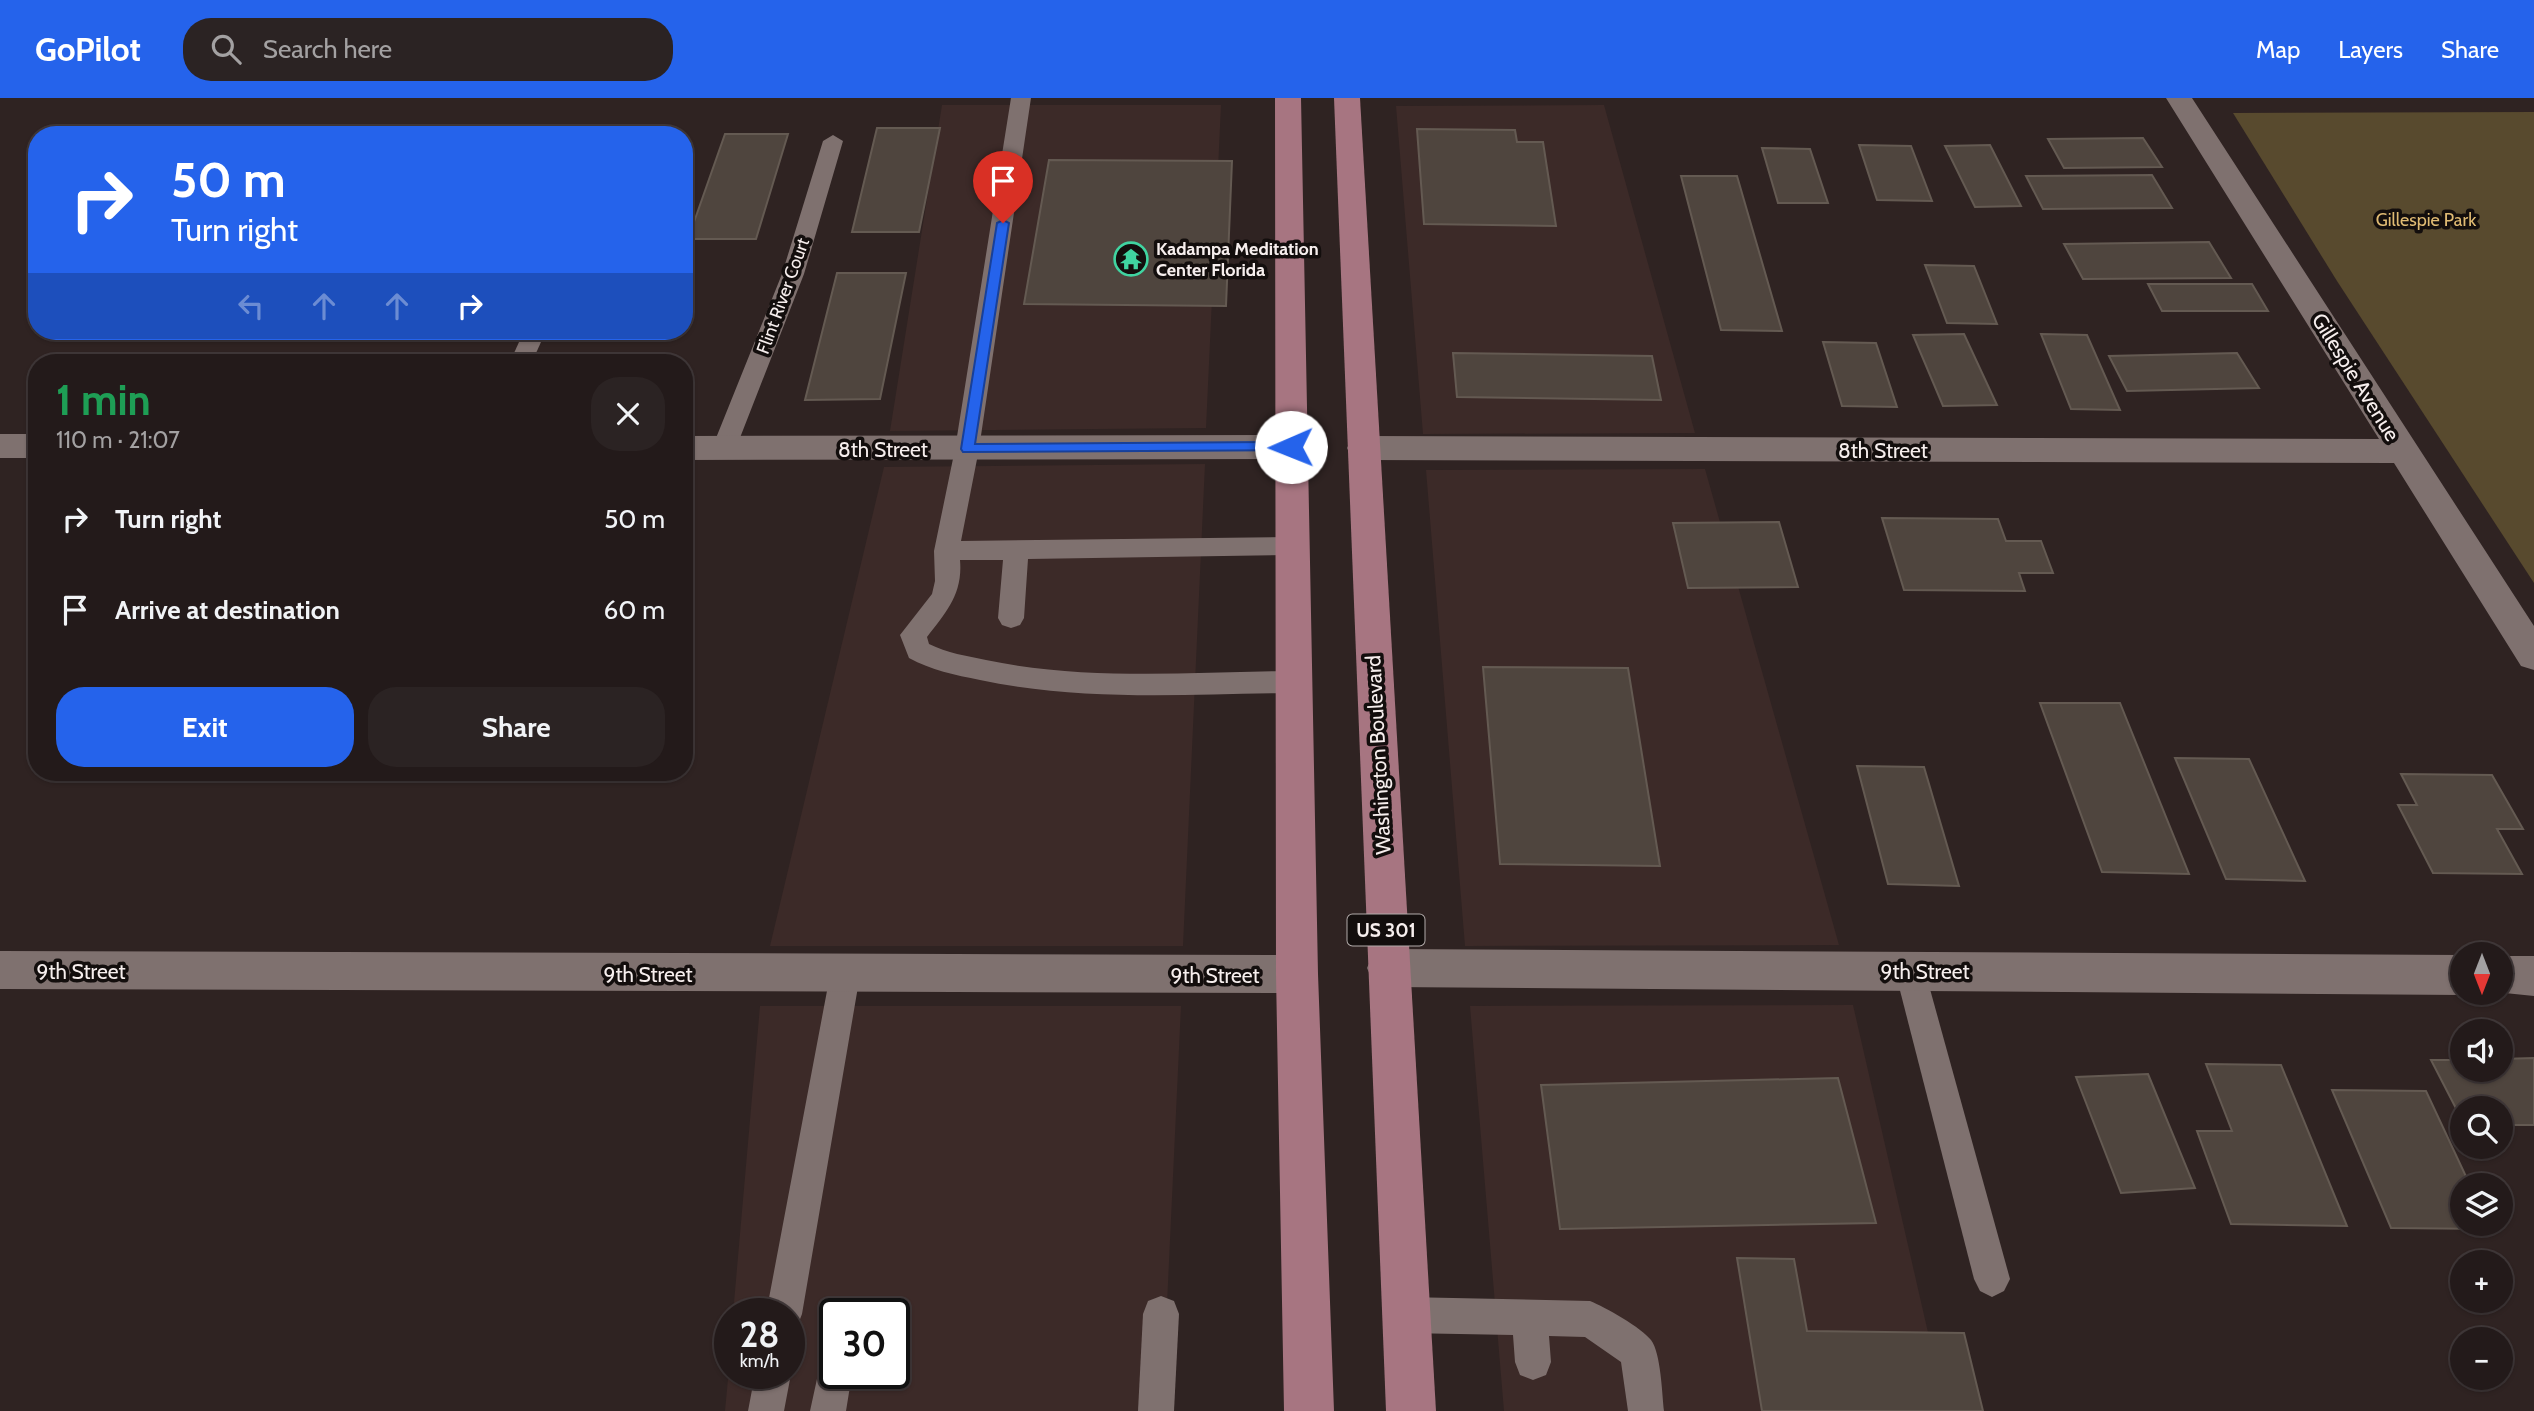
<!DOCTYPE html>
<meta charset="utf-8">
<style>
body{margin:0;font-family:Cabin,sans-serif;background:#2b2323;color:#f1f3f6;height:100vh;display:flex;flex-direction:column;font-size:26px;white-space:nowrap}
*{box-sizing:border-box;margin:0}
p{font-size:23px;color:#a3a1a2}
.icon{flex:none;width:38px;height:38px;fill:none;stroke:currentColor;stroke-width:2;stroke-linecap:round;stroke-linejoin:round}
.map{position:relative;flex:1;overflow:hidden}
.details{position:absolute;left:28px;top:256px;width:665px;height:427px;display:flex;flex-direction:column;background:#231a1a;border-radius:28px;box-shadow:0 2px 5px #0004,0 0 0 2px #403839}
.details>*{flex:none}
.guide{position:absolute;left:28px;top:28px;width:665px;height:214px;border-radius:28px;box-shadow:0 2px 5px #0004,0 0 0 2px #403839;background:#2563eb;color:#fff;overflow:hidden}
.needle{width:46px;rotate:180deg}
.tools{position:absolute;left:2450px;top:844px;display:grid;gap:14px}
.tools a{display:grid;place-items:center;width:63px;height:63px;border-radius:50%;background:#231a1a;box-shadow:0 2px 5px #0004,0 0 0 2px #403839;font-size:35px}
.speed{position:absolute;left:714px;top:1200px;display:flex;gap:14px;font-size:35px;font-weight:700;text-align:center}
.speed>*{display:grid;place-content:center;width:91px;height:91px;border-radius:50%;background:#231a1a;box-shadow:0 2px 5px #0004,0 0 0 2px #403839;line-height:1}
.speed small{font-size:18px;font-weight:400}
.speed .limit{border:4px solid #111;border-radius:10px;background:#fff;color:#111}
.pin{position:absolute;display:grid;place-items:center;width:60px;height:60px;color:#fff;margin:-72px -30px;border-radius:50% 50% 50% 0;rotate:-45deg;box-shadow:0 0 7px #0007}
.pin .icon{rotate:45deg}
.me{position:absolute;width:77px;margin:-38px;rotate:269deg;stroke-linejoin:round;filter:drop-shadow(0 0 5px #0008)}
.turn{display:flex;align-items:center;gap:24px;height:147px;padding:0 28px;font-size:32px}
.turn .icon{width:91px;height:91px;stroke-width:2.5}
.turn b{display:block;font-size:49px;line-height:60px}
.lanes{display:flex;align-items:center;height:66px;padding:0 28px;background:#0003;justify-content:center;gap:35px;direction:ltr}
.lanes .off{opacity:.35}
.round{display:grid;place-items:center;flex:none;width:74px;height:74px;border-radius:28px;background:#2b2323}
.overview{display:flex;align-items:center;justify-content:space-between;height:119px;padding:0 28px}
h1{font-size:42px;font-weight:800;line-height:52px;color:#1e9e55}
.button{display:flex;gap:14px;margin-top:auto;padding:14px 28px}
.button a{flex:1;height:80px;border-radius:28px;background:#2563eb;color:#fff;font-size:28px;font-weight:800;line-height:80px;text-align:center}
.button a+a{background:#2b2323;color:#f1f3f6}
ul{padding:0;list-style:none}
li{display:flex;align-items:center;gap:21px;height:91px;padding:0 28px}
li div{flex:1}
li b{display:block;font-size:26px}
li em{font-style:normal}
header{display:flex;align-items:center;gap:42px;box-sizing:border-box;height:98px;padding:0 35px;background:#2563eb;color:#fff}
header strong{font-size:33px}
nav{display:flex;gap:38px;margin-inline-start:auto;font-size:24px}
.search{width:490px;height:63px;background:#2b2323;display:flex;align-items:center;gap:18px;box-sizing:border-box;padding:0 24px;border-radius:28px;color:#a3a1a2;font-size:26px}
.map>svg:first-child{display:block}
</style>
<header>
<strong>GoPilot</strong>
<div class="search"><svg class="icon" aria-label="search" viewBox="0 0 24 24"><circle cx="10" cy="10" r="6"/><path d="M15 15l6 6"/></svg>Search here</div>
<nav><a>Map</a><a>Layers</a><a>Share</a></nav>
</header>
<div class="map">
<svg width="2534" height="1313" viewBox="0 0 2534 1313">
<rect width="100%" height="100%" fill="#2f2322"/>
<g fill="#3c2a28" fill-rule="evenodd">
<polygon points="942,7 1221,7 1206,330 890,333"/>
<polygon points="1604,7 1695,335 1423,336 1396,8"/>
<polygon points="1205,366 1183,848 770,848 884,369"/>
<polygon points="1705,371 1839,847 1465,848 1426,372"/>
<polygon points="1853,907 1946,1313 1504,1313 1470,908"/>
<path d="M760,908H1181L1162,1313H725L730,1260V1276H789V1216H733ZM835,1216H894V1276H835Z"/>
</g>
<polygon fill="#584a2e" points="2534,14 2534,485 2337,183 2233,15"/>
<g fill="#4f453e" stroke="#645a52" stroke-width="2">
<polygon points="877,30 940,30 919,134 852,134"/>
<polygon points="1417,31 1515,32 1517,44 1543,44 1556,128 1424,126"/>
<polygon points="725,36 788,36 756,141 688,141"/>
<polygon points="2143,40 2162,69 2064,70 2048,41"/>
<polygon points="1859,47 1911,48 1932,103 1877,102"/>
<polygon points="1990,47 2021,108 1975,109 1945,48"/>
<polygon points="1762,50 1810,51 1828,105 1778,105"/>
<polygon points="1049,62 1232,63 1226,208 1024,206"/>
<polygon points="2152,77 2172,110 2043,111 2026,78"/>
<polygon points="1681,78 1737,78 1782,233 1721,232"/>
<polygon points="2209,144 2231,180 2083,181 2064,146"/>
<polygon points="1925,167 1974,168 1997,226 1947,225"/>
<polygon points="837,175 906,175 880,301 805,302"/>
<polygon points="2148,186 2252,186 2268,213 2162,213"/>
<polygon points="1964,236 1997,307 1943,308 1913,237"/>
<polygon points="2041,236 2087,237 2120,312 2071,311"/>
<polygon points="1823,244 1876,245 1897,309 1842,308"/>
<polygon points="1453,255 1652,258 1661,302 1457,299"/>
<polygon points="2237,255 2259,290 2127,293 2109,258"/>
<polygon points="1882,420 1998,421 2006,443 2041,443 2053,475 2019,475 2025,493 1904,492"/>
<polygon points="1779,424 1798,489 1688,490 1673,425"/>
<polygon points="1483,569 1628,570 1660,768 1500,766"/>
<polygon points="2040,605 2120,605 2189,776 2102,774"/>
<polygon points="2175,660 2249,661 2305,783 2226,781"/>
<polygon points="1857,668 1924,669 1959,788 1888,786"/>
<polygon points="2401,676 2492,677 2523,731 2497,731 2522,776 2433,775 2398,707 2417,707"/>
<polygon points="2534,960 2534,1027 2501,1027 2501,1010 2462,1010 2462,1022 2431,962 2462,962 2462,971 2501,971 2501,961"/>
<polygon points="2206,966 2281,967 2347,1128 2231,1126 2197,1033 2232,1033"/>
<polygon points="2148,976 2195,1090 2121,1095 2076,979"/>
<polygon points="1838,980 1876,1125 1560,1131 1541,987"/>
<polygon points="2332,992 2426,993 2470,1087 2462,1087 2462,1125 2487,1125 2490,1131 2391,1130"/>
<polygon points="1737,1160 1794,1161 1807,1233 1964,1235 1983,1313 1762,1313"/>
</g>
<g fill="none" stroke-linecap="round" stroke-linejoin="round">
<g fill="#7f716f" fill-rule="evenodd">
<path d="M1011,0H1031L979,351L961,443L1292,439L1301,441L1305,448L1301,455L1292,457L1028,461L1024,520L1020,527L1011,530L1002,527L998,520L1003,462H960C963,496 946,514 927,539L929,546C947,555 967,558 986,562C1087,583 1191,574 1293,573L1303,576L1307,584L1303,592L1293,595C1188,596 1083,604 980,582C955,577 931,572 909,560L900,537L932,496L935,483L934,453L955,351Z"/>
<polygon points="833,37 843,43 804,176 736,350 732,356 724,358 716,356 712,350 782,176 823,43"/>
<polygon points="524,233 546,233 532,264 510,264"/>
<polygon points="1910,859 1921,863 1925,873 2010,1181 2004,1193 1992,1199 1980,1193 1974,1181 1895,873 1899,863"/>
<polygon points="845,863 856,867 860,877 802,1216 797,1229 789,1232 789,1216 766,1216 830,877 834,867"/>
<polygon points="1161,1198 1174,1203 1179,1216 1174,1313 1138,1313 1143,1216 1148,1203"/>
<path d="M1405,1199L1590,1203C1605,1209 1642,1230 1651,1242C1661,1255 1662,1296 1664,1313H1628L1621,1264L1585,1239L1549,1238L1551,1264L1546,1277L1533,1282L1520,1277L1515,1264L1513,1237L1405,1235L1392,1230L1387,1217L1392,1204Z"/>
<polygon points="835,1253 835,1276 852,1276 846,1313 810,1313 822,1258"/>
<polygon points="789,1271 791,1276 784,1313 748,1313 755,1276 789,1276"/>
</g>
<g fill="#7f716f" fill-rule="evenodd">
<polygon points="2166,0 2192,0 2534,528 2534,572 2521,568 2394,365 1363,362 1351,358 1347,350 1351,342 1363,338 2379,341"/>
<rect x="0" y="336" width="37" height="24"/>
<polygon points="1291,337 1303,341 1307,349 1303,357 1291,361 684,362 684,338"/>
<polygon points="1388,851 2462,857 2462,894 2468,894 2462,897 1388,889 1373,884 1367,870 1373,856"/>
<polygon points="0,853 1297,857 1312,862 1318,876 1312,890 1297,895 0,891"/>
<polygon points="2501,858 2534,858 2534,898 2495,894 2501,894"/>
</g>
<g fill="#a77581" fill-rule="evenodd">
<polygon points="1275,0 1301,0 1318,876 1334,1313 1284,1313 1276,876"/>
<polygon points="1334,0 1360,0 1436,1313 1386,1313"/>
</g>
</g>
<polygon fill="#2563eb" stroke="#184099" stroke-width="2" points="1003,122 1009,125 975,346 1291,344 1298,349 1296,352 963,354 961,351 997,125"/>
<defs>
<symbol id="temple-ring" viewBox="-11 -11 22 22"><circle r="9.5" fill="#130e0d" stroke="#40d4a1" stroke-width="1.5"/><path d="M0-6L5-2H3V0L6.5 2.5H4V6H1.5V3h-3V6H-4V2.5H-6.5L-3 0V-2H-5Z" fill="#40d4a1"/></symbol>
</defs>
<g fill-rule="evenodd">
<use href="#temple-ring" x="1112" y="142" width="38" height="38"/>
</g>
<g text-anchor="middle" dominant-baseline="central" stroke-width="7" stroke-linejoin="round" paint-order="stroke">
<g font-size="18" fill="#e0bb73" stroke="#130e0d">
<text x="2426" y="122">Gillespie Park</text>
</g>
<g font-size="18" font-weight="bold" fill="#f6eeed" stroke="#130e0d" text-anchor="start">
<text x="1156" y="151">Kadampa Meditation<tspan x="1156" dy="21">Center Florida</tspan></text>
</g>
<g font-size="18" fill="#f6eeed" stroke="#130e0d">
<text transform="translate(783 198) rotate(-70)">Flint River Court</text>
</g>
<rect fill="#130e0d" stroke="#b2abaa" stroke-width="2" x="1347.5" y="816.5" width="77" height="31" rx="5"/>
<g font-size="19" font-weight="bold" fill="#f6eeed">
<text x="1386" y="832">US 301</text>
</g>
<g font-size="21" fill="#f6eeed" stroke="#130e0d">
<text transform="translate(2356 279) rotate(58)">Gillespie Avenue</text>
<text x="883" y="351">8th Street</text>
<text x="1883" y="352">8th Street</text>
<text transform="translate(1378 657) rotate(-93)">Washington Boulevard</text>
<text x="81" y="873">9th Street</text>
<text x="1925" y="873">9th Street</text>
<text x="648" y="876">9th Street</text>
<text x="1215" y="877">9th Street</text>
</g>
</g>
</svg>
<div class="tools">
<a><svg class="needle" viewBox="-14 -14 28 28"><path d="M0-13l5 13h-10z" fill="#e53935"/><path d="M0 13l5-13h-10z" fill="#a3a1a2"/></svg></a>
<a><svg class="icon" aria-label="sound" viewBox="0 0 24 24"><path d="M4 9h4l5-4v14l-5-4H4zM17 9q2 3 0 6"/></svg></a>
<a><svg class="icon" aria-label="search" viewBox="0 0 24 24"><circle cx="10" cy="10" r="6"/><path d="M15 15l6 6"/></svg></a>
<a><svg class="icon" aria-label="layers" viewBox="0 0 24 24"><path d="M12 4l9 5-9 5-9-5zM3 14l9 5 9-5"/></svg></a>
<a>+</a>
<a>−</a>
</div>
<div class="speed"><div>28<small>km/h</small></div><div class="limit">30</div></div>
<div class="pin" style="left:1003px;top:125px;background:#d93025"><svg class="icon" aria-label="arrive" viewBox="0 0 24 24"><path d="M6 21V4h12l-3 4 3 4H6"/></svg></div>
<svg class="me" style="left:1291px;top:349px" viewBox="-20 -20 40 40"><circle r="19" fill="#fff"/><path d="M0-13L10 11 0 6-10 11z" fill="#2563eb"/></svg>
<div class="guide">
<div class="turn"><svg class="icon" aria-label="right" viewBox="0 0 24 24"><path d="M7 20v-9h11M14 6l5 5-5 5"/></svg><div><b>50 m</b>Turn right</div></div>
<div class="lanes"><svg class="icon off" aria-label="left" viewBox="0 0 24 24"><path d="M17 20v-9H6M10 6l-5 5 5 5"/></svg><svg class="icon off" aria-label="ahead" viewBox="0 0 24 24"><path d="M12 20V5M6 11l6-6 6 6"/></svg><svg class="icon off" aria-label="ahead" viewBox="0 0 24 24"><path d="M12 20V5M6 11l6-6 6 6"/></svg><svg class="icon" aria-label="right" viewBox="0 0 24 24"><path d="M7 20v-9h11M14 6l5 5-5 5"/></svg></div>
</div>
<section class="details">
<div class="overview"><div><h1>1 min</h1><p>110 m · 21:07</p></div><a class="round"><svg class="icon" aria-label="close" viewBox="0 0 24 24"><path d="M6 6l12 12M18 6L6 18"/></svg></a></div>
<ul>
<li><svg class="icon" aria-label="right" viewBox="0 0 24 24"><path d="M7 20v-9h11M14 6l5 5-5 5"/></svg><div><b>Turn right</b></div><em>50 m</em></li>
<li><svg class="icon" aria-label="arrive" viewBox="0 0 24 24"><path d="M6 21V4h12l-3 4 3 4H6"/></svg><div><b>Arrive at destination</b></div><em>60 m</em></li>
</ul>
<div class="button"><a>Exit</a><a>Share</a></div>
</section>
</div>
